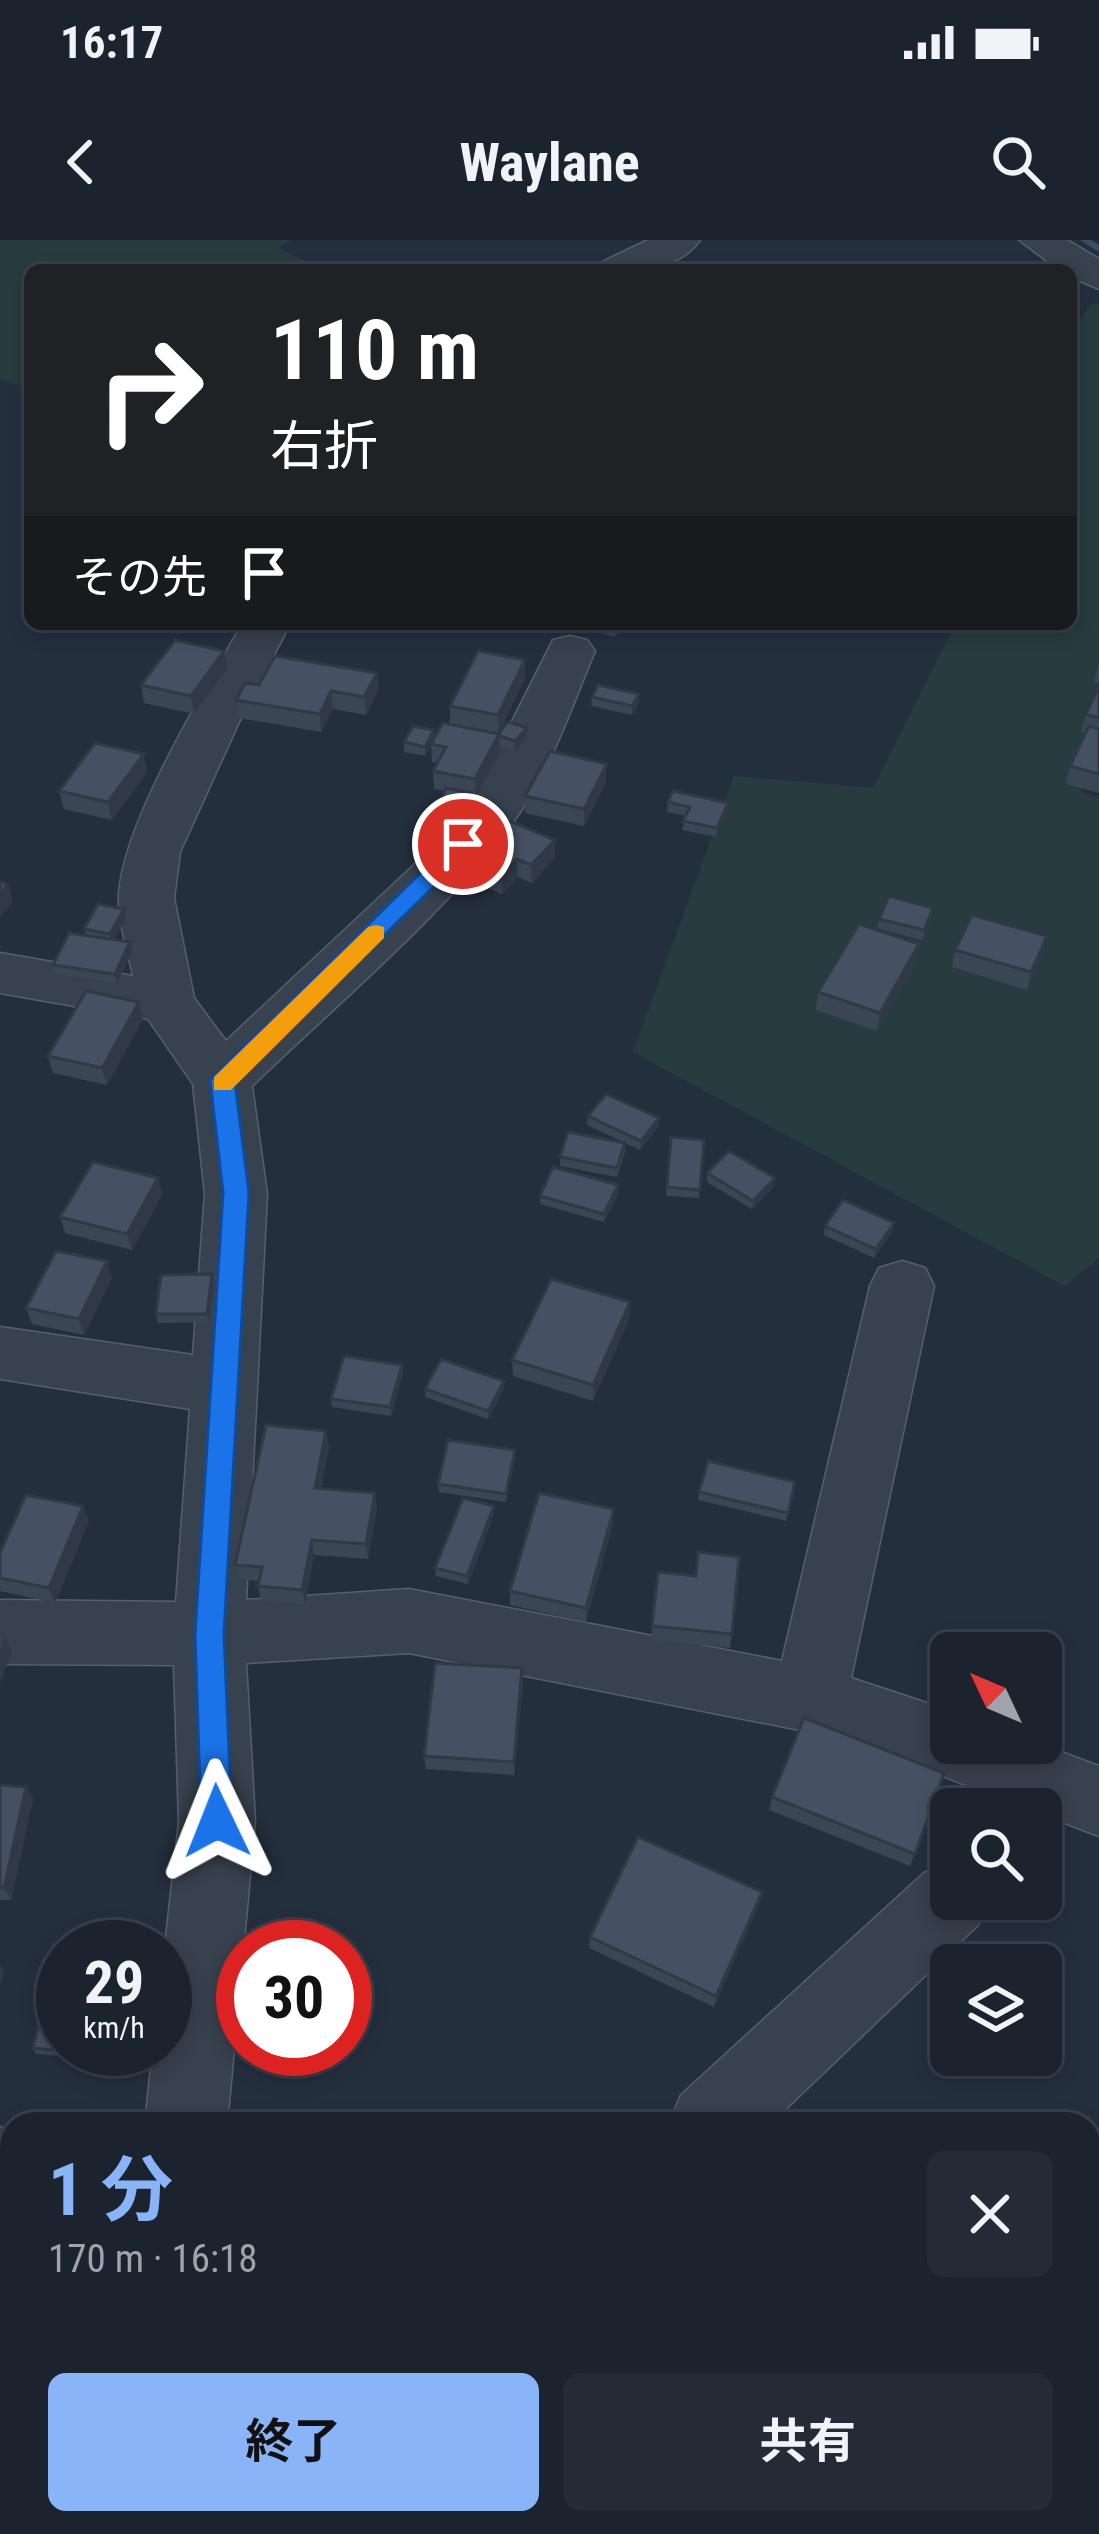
<!DOCTYPE html>
<html lang="ja">
<meta charset="utf-8">
<style>
body{margin:0;font-family:"Roboto Condensed","Noto Sans JP",sans-serif;background:#242b36;color:#f1f3f6;height:100vh;display:flex;flex-direction:column;font-size:45px;white-space:nowrap}
*{box-sizing:border-box;margin:0}
p{font-size:39px;color:#a0a4aa}
.icon{flex:none;width:66px;height:66px;fill:none;stroke:currentColor;stroke-width:2;stroke-linecap:round;stroke-linejoin:round}
.map{position:relative;flex:1;overflow:hidden}
.sheet{position:absolute;left:0px;top:1872px;width:1101px;height:423px;display:flex;flex-direction:column;background:#1b232e;border-radius:36px 36px 0 0;box-shadow:0 6px 18px #0003,0 0 0 3px #39404a}
.sheet>*{flex:none}
.banner{position:absolute;left:24px;top:24px;width:1053px;height:366px;border-radius:18px;box-shadow:0 6px 18px #0003,0 0 0 3px #39404a;background:#202124;color:#fff;overflow:hidden}
.needle{width:78px;rotate:314deg}
.tools{position:absolute;left:930px;top:1392px;display:grid;gap:24px}
.tools a{display:grid;place-items:center;width:132px;height:132px;border-radius:18px;background:#1b232e;box-shadow:0 6px 18px #0003,0 0 0 3px #39404a;font-size:60px}
.speed{position:absolute;left:36px;top:1680px;display:flex;gap:24px;font-size:60px;font-weight:700;text-align:center}
.speed>*{display:grid;place-content:center;width:156px;height:156px;border-radius:50%;background:#1b232e;box-shadow:0 6px 18px #0003,0 0 0 3px #39404a;line-height:1}
.speed small{font-size:30px;font-weight:400}
.speed .limit{border:18px solid #d22;background:#fff;color:#111}
.pin{position:absolute;display:grid;place-items:center;width:102px;height:102px;color:#fff;margin:-51px;border:6px solid #fff;border-radius:50%;box-shadow:0 3px 12px #0007}
.me{position:absolute;width:132px;margin:-66px;rotate:358deg;stroke-linejoin:round;filter:drop-shadow(0 0 9px #0008)}
.turn{display:flex;align-items:center;gap:42px;height:252px;padding:0 48px;font-size:54px}
.turn .icon{width:156px;height:156px;stroke-width:2.5}
.turn b{display:block;font-size:84px;line-height:102px}
.then{display:flex;align-items:center;height:114px;padding:0 48px;background:#0003;gap:24px;font-size:45px}
.round{display:grid;place-items:center;flex:none;width:126px;height:126px;border-radius:18px;background:#242b36}
.headline{display:flex;align-items:center;justify-content:space-between;height:204px;padding:0 48px}
h1{font-size:72px;font-weight:700;line-height:90px;color:#8ab4f8}
.button{display:flex;gap:24px;margin-top:auto;padding:24px 48px}
.button a{flex:1;height:138px;border-radius:18px;background:#8ab4f8;color:#111;font-size:48px;font-weight:700;line-height:138px;text-align:center}
.button a+a{background:#242b36;color:#f1f3f6}
.status{display:flex;justify-content:space-between;align-items:center;height:84px;padding:0 60px;background:#1b232e;direction:ltr}
.status svg{height:33px;fill:currentColor}
header{display:flex;justify-content:space-between;align-items:center;height:156px;padding:0 48px;background:#1b232e;font-size:54px;font-weight:700}
.map>svg:first-child{display:block}
</style>
<div class="status"><b>16:17</b><svg viewBox="0 0 49 12"><path d="M0 12V9h3v3zM5 12V6h3v6zM10 12V3h3v9zM15 12V0h3v12zM26 1h20v11H26zM47 4h2v5h-2z"/></svg></div>
<header><svg class="icon" aria-label="back" viewBox="0 0 24 24"><path d="M15 5l-7 7 7 7"/></svg>Waylane<svg class="icon" aria-label="search" viewBox="0 0 24 24"><circle cx="10" cy="10" r="6"/><path d="M15 15l6 6"/></svg></header>
<div class="map">
<svg width="1099" height="2294" viewBox="0 0 1099 2294">
<rect width="100%" height="100%" fill="#242f3e"/>
<g fill="#263c3f">
<polygon points="0,0 291,0 278,8 324,30 30,30 30,149 0,139"/>
<polygon points="1092,63 1099,65 1099,479 1081,551 1099,558 1099,1018 1065,1046 633,812 734,536 873,548 955,384 1071,384 1071,94"/>
</g>
<g fill="none" stroke-linecap="round" stroke-linejoin="round">
<polygon fill="#394c67" fill-rule="evenodd" points="1080,0 1091,0 1099,5 1099,12"/>
<defs>
<g id="minor">
<path d="M648,0H700C678,32 632,30 598,30L604,21Z"/>
<polygon points="1019,0 1067,0 1099,19 1099,49 1071,37 1071,30 1059,30"/>
<path d="M242,384H290L239,482L180,612L174,658L194,758L226,801L414,625L472,561L553,400L570,396L587,400L595,411C571,468 549,535 511,585C437,681 339,762 252,846L267,954L246,1360L409,1349L782,1421L870,1046L879,1028L902,1021L925,1028L934,1046L851,1438L951,1471V1503H1037L1099,1526V1596L1041,1574V1569H1028L904,1521L810,1492L409,1413L246,1423L255,1581L227,1884H145L153,1809H165V1707L179,1581L174,1425L0,1424V1360L176,1362L190,1169L0,1139V1087L193,1115L205,954L193,844L148,779L0,753V713L133,736C128,710 117,679 119,653C125,579 204,452 242,384Z"/>
<polygon points="951,1622 951,1659 990,1659 978,1685 770,1884 669,1884 681,1855 924,1633"/>
<polygon points="0,1887 12,1891 12,1975 0,1971"/>
<polygon points="171,2283 333,2283 328,2294 175,2294"/>
</g>
</defs>
<use href="#minor" stroke="#565f6c" stroke-width="3"/>
<use href="#minor" fill="#38414e" fill-rule="evenodd"/>
</g>
<g fill="#3b4654">
<polygon points="571,384 623,384 615,397"/>
<polygon points="224,411 227,429 194,474 144,463 141,445"/>
<polygon points="1099,423 1099,443 1094,442"/>
<polygon points="377,433 378,451 366,475 333,469 321,492 239,478 236,460 259,445"/>
<polygon points="525,438 499,493 450,484 450,466"/>
<polygon points="1099,446 1099,553 1066,544 1070,526 1085,493 1081,492 1086,474"/>
<polygon points="592,457 639,463 632,475 591,466"/>
<polygon points="527,488 527,498 515,511 499,505 500,512 476,557 471,556 472,563 465,575 440,571 440,561 445,551 434,549 433,531 437,523 432,522 431,505 425,516 404,512 404,502 498,494"/>
<polygon points="147,532 112,580 64,569 59,551"/>
<polygon points="606,542 584,586 525,573 525,556"/>
<polygon points="668,562 727,573 716,597 682,590 686,576 667,572"/>
<polygon points="555,617 532,643 518,637 502,654 463,638 462,620"/>
<polygon points="931,677 922,700 877,688 879,679"/>
<polygon points="126,678 114,700 132,712 117,743 56,734 53,725 86,696 84,689"/>
<polygon points="1047,696 1042,714 1027,750 952,727 955,710"/>
<polygon points="916,721 877,791 816,770 818,752"/>
<polygon points="143,779 107,845 53,833 48,816"/>
<polygon points="588,876 658,887 640,910 587,885"/>
<polygon points="671,897 704,900 699,958 666,956"/>
<polygon points="625,903 625,912 617,937 560,926 560,917"/>
<polygon points="707,933 774,947 752,969 707,942"/>
<polygon points="158,938 162,955 132,1010 65,993 60,977"/>
<polygon points="618,945 618,954 604,982 540,964 540,956"/>
<polygon points="825,986 892,992 874,1018 824,995"/>
<polygon points="112,1038 84,1095 32,1084 26,1068"/>
<polygon points="214,1043 209,1082 158,1083 156,1074"/>
<polygon points="630,1062 629,1079 593,1161 513,1136 512,1120"/>
<polygon points="402,1125 403,1133 391,1176 332,1167 331,1159"/>
<polygon points="504,1141 504,1149 488,1179 425,1157 425,1149"/>
<polygon points="329,1206 321,1248 377,1268 368,1319 314,1315 305,1364 261,1361 258,1346 259,1341 239,1339 235,1325"/>
<polygon points="515,1210 515,1218 506,1262 439,1252 438,1244"/>
<polygon points="795,1242 786,1281 698,1260 699,1252"/>
<polygon points="494,1274 468,1344 436,1336 435,1328"/>
<polygon points="89,1281 55,1363 0,1351 0,1313"/>
<polygon points="613,1284 586,1382 510,1365 510,1351"/>
<polygon points="658,1332 732,1394 730,1408 651,1400"/>
<polygon points="523,1442 514,1535 426,1529 424,1516"/>
<polygon points="944,1533 910,1626 769,1570 772,1557"/>
<polygon points="0,1545 26,1547 33,1559 11,1660 0,1660"/>
<polygon points="762,1652 759,1664 714,1767 589,1708 590,1697"/>
<polygon points="33,1808 63,1809 110,1809 108,1820 36,1814"/>
</g>
<g fill="#303945">
<polygon points="617,384 623,384 615,397 615,388"/>
<polygon points="224,411 227,429 194,474 191,456"/>
<polygon points="525,420 525,438 499,493 498,475"/>
<polygon points="377,433 378,451 366,475 364,457"/>
<polygon points="331,451 333,469 321,492 320,474"/>
<polygon points="639,454 639,463 632,475 632,466"/>
<polygon points="527,488 527,498 515,511 515,501"/>
<polygon points="434,490 434,500 425,516 425,507"/>
<polygon points="499,494 500,512 476,557 475,539"/>
<polygon points="144,514 147,532 112,580 108,562"/>
<polygon points="607,524 606,542 584,586 584,569"/>
<polygon points="471,553 472,563 465,575 465,566"/>
<polygon points="728,563 727,573 716,597 717,588"/>
<polygon points="555,600 555,617 532,643 531,625"/>
<polygon points="517,619 518,637 502,654 501,636"/>
<polygon points="8,644 13,662 0,677 0,654"/>
<polygon points="124,669 126,678 112,703 110,694"/>
<polygon points="1047,696 1042,714 1027,750 1031,732"/>
<polygon points="130,702 132,712 117,743 115,734"/>
<polygon points="919,704 916,721 877,791 880,773"/>
<polygon points="139,762 143,779 107,845 102,828"/>
<polygon points="659,878 658,887 640,910 641,901"/>
<polygon points="158,938 162,955 132,1010 127,994"/>
<polygon points="775,938 774,947 752,969 753,961"/>
<polygon points="618,945 618,954 604,982 604,974"/>
<polygon points="894,983 892,992 874,1018 876,1009"/>
<polygon points="107,1021 112,1038 84,1095 79,1079"/>
<polygon points="212,1034 214,1043 209,1082 207,1074"/>
<polygon points="630,1062 629,1079 593,1161 593,1145"/>
<polygon points="402,1125 403,1133 391,1176 390,1167"/>
<polygon points="504,1141 504,1149 488,1179 488,1171"/>
<polygon points="326,1191 329,1206 318,1263 315,1248"/>
<polygon points="375,1253 377,1268 368,1319 366,1304"/>
<polygon points="83,1266 89,1281 55,1363 49,1348"/>
<polygon points="494,1266 494,1274 468,1344 467,1336"/>
<polygon points="614,1269 613,1284 586,1382 586,1368"/>
<polygon points="312,1300 314,1315 305,1364 302,1350"/>
<polygon points="5,1397 12,1411 0,1444 0,1411"/>
<polygon points="522,1428 523,1442 514,1535 514,1522"/>
<polygon points="26,1547 33,1559 11,1660 4,1648"/>
<polygon points="762,1652 759,1664 714,1767 716,1756"/>
<polygon points="0,1725 4,1732 0,1747"/>
</g>
<g fill="#455162" stroke="#303945" stroke-width="3">
<polygon points="175,400 224,411 191,456 141,445"/>
<polygon points="478,411 525,420 498,475 450,466"/>
<polygon points="275,416 377,433 364,457 331,451 320,474 236,460 245,443 259,445"/>
<polygon points="598,445 639,454 632,466 592,457"/>
<polygon points="1099,446 1099,478 1086,474"/>
<polygon points="508,482 527,488 515,501 497,495"/>
<polygon points="443,483 499,494 475,539 433,531 446,507 431,504"/>
<polygon points="413,486 434,490 425,507 404,502"/>
<polygon points="1089,486 1099,489 1099,534 1070,526"/>
<polygon points="95,503 144,514 108,562 59,551"/>
<polygon points="550,511 607,524 584,569 525,556"/>
<polygon points="446,548 471,553 465,566 440,561"/>
<polygon points="673,551 728,563 717,588 683,581 690,567 668,562"/>
<polygon points="502,578 555,600 531,625 517,619 501,636 462,620"/>
<polygon points="0,642 8,644 0,654"/>
<polygon points="889,656 933,668 924,690 879,679"/>
<polygon points="98,664 124,669 110,694 84,689"/>
<polygon points="972,675 1047,696 1031,732 955,710"/>
<polygon points="859,684 919,704 880,773 818,752"/>
<polygon points="69,693 130,702 115,734 53,725"/>
<polygon points="86,751 139,762 102,828 48,816"/>
<polygon points="606,854 659,878 641,901 588,876"/>
<polygon points="568,892 625,903 617,928 560,917"/>
<polygon points="671,897 704,900 700,950 667,947"/>
<polygon points="729,911 775,938 753,961 707,933"/>
<polygon points="93,922 158,938 127,994 60,977"/>
<polygon points="553,927 618,945 604,974 540,956"/>
<polygon points="843,960 894,983 876,1009 825,986"/>
<polygon points="56,1011 107,1021 79,1079 26,1068"/>
<polygon points="212,1034 207,1074 156,1074 161,1035"/>
<polygon points="551,1039 630,1062 593,1145 512,1120"/>
<polygon points="344,1116 402,1125 390,1167 331,1159"/>
<polygon points="441,1119 504,1141 488,1171 425,1149"/>
<polygon points="266,1185 326,1191 315,1248 375,1253 366,1304 312,1300 302,1350 258,1346 262,1327 235,1325"/>
<polygon points="448,1200 515,1210 506,1254 438,1244"/>
<polygon points="708,1221 795,1242 788,1273 699,1252"/>
<polygon points="539,1253 614,1269 586,1368 510,1351"/>
<polygon points="26,1255 83,1266 49,1348 0,1338 0,1313"/>
<polygon points="463,1258 494,1266 467,1336 435,1328"/>
<polygon points="698,1312 739,1317 732,1394 652,1386 658,1332 696,1336"/>
<polygon points="435,1423 522,1428 514,1522 424,1516"/>
<polygon points="804,1478 944,1533 915,1614 772,1557"/>
<polygon points="0,1545 26,1547 4,1648 0,1648"/>
<polygon points="638,1597 762,1652 716,1756 590,1697"/>
<polygon points="47,1749 63,1750 63,1809 106,1809 105,1815 33,1808"/>
<polygon points="0,1967 12,1973 12,2074 0,2068"/>
</g>
<polygon fill="#1a73e8" stroke="#114b97" stroke-width="3" points="463,597 474,604 471,610 235,842 249,953 224,1394 232,1581 228,1591 217,1596 206,1591 201,1581 195,1394 223,953 210,840 455,599"/>
<polygon fill="#f59e0b" points="376,685 384,687 384,698 231,850 214,850 214,837 368,687"/>
</svg>
<div class="tools">
<a><svg class="needle" viewBox="-14 -14 28 28"><path d="M0-13l5 13h-10z" fill="#e53935"/><path d="M0 13l5-13h-10z" fill="#a0a4aa"/></svg></a>
<a><svg class="icon" aria-label="search" viewBox="0 0 24 24"><circle cx="10" cy="10" r="6"/><path d="M15 15l6 6"/></svg></a>
<a><svg class="icon" aria-label="layers" viewBox="0 0 24 24"><path d="M12 4l9 5-9 5-9-5zM3 14l9 5 9-5"/></svg></a>
</div>
<div class="speed"><div>29<small>km/h</small></div><div class="limit">30</div></div>
<div class="pin" style="left:463px;top:604px;background:#d93025"><svg class="icon" aria-label="arrive" viewBox="0 0 24 24"><path d="M6 21V4h12l-3 4 3 4H6"/></svg></div>
<svg class="me" style="left:217px;top:1581px" viewBox="-20 -20 40 40"><path d="M0-17L14 15 0 8-14 15z" fill="#1a73e8" stroke="#fff" stroke-width="4"/></svg>
<div class="banner">
<div class="turn"><svg class="icon" aria-label="right" viewBox="0 0 24 24"><path d="M7 20v-9h11M14 6l5 5-5 5"/></svg><div><b>110 m</b>右折</div></div>
<div class="then">その先<svg class="icon" aria-label="arrive" viewBox="0 0 24 24"><path d="M6 21V4h12l-3 4 3 4H6"/></svg></div>
</div>
<section class="sheet">
<div class="headline"><div><h1>1 分</h1><p>170 m · 16:18</p></div><a class="round"><svg class="icon" aria-label="close" viewBox="0 0 24 24"><path d="M6 6l12 12M18 6L6 18"/></svg></a></div>
<div class="button"><a>終了</a><a>共有</a></div>
</section>
</div>
